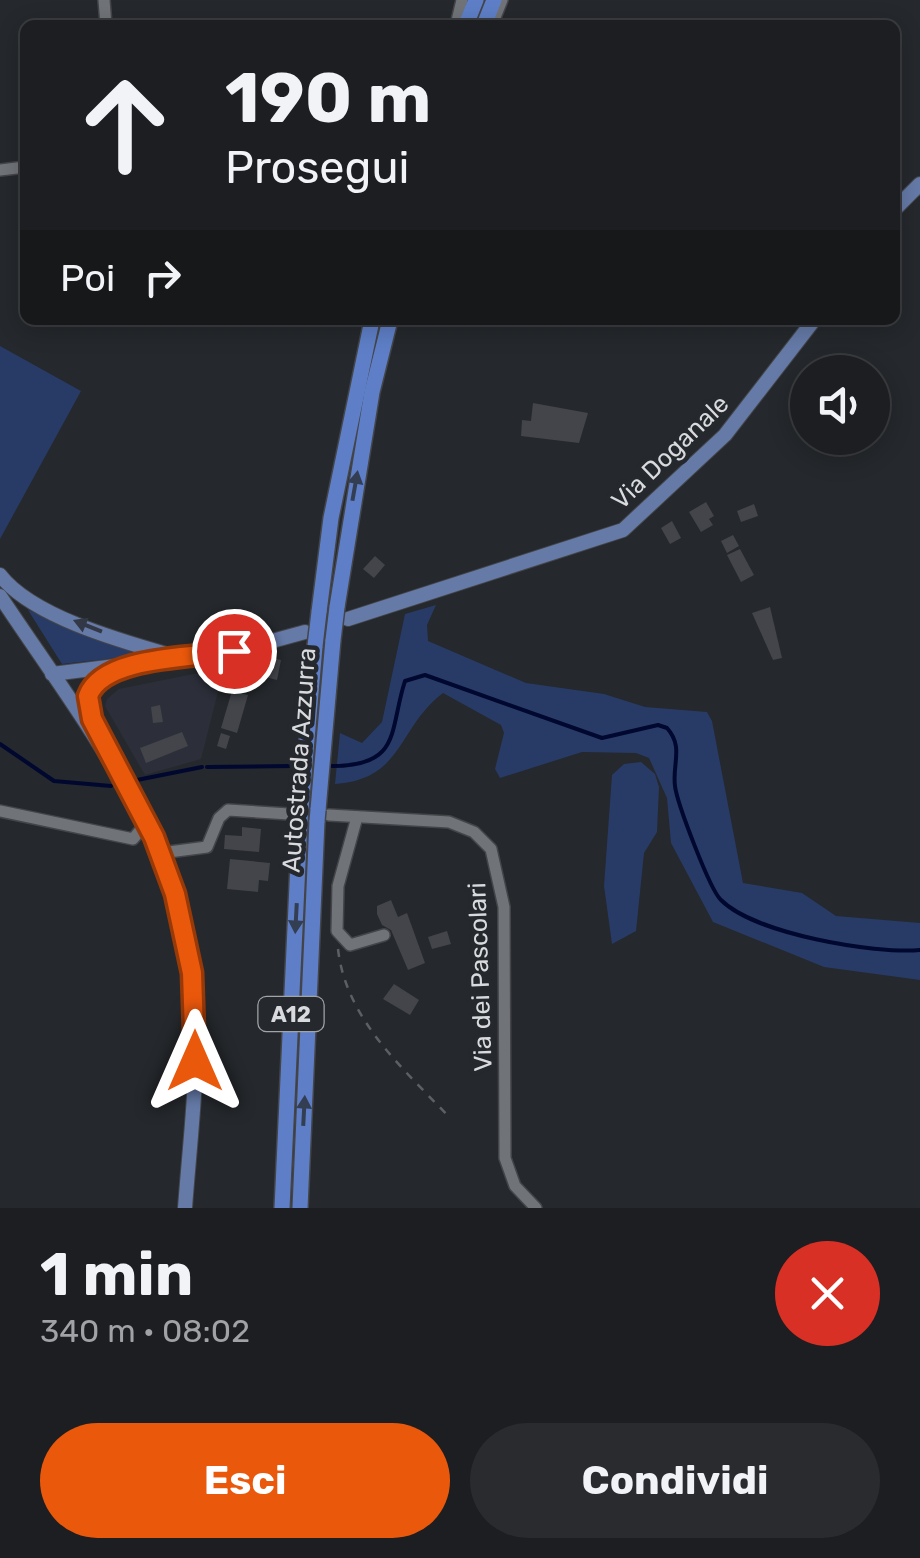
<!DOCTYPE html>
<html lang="it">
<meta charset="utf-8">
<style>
body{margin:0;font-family:Rubik,sans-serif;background:#292b2e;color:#f1f3f6;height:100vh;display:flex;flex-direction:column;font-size:38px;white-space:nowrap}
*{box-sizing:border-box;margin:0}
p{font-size:32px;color:#a0a2a5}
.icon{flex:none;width:55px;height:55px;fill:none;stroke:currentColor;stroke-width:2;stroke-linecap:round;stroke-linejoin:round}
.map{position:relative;height:1208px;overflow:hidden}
.details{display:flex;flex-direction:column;background:#1c1e21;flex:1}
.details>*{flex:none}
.top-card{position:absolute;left:20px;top:20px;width:880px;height:305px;border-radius:15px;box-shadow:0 5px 25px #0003,0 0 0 2px #3a3c3f;background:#1c1e21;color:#f1f3f6;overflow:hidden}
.controls{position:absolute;left:790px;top:355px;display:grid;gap:20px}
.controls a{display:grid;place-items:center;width:100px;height:100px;border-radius:50%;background:#1c1e21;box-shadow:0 5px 25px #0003,0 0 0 2px #3a3c3f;font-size:50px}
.pin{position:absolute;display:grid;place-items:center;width:85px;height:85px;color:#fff;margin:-42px;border:5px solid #fff;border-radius:50%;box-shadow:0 2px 10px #0007}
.me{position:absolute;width:110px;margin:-55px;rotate:0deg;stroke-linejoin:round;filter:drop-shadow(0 0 8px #0008)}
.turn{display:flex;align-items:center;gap:35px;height:210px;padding:0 40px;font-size:45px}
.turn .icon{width:130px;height:130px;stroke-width:2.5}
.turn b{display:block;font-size:70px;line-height:85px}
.then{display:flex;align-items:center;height:95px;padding:0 40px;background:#0003;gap:20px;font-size:38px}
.round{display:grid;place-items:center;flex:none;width:105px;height:105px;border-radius:52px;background:#292b2e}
.head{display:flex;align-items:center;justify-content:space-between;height:170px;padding:0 40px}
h1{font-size:60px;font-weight:700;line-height:75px}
.cta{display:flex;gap:20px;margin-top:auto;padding:20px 40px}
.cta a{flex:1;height:115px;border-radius:60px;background:#ea580c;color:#fff;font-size:40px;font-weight:700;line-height:115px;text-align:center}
.cta a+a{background:#292b2e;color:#f1f3f6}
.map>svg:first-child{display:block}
</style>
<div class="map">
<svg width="920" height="1208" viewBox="0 0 920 1208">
<rect width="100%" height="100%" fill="#25282c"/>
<polygon fill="#2c2f39" points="224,668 201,759 145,775 105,706 107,699 119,689"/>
<g fill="#283b66">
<polygon points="0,346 81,391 0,539"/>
<path d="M436,605L427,625L428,641L526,683L604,694L645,707L707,712L712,721L743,883L802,893L836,916L920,923V980L824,967L713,922L671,843L667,798L649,758L636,753L582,752L500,778L495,769L504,733L501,725L443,693C397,728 404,779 335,784L340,733L362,743L382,722L405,614Z"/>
<polygon points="28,610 129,648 133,656 62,664"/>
<polygon points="641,762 655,774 659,787 657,832 644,853 636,931 612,944 604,886 612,775 624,764"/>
</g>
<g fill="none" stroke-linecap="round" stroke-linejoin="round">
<g stroke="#010830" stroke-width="4">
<polyline points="0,744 54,781 111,786"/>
<path d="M332,766C402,766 389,730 405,681L425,675L602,738L658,725L667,728C684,747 672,764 675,786C677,803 710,890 721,900C755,934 874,954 920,950"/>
<polyline points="207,767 291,766"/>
<polyline points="137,780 202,767"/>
</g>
</g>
<g fill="#43454a">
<polygon points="533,403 588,413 579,443 521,436 522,420 531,421"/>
<polygon points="706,502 714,516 709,519 713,525 701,532 689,512"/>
<polygon points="754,504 758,516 741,522 737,511"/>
<polygon points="672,521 681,538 670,544 661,528"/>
<polygon points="733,535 739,546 727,553 721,541"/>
<polygon points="740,549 754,575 741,582 727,555"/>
<polygon points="375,556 385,565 374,578 363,569"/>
<polygon points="770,607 782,658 773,660 752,613"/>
<polygon points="267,657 281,660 277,680 262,676"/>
<polygon points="232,691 248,695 237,733 221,728"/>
<polygon points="160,705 163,722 153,723 151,707"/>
<polygon points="182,732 188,746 146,763 140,748"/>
<polygon points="221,733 230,736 226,749 217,746"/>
<polygon points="242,827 261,829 259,852 224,849 225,835 242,836"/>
<polygon points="230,859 270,863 268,881 259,880 258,892 227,889"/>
<polygon points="391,900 398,917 407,913 425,963 408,970 391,930 382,925 377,914 377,906"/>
<polygon points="447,931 451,944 432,949 428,937"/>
<polygon points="394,984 419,1000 410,1015 383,999"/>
</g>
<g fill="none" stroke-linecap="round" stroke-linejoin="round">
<defs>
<g id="minor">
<polyline points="104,0 106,25"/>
<polyline points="456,25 462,0"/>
<polyline points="492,25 502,0"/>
<polyline points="0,170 25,167"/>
<polyline points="0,811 133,839 147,822"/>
<polyline points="329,815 449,822 474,832 491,849 504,907 505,1158 515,1186 536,1208"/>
<polyline points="357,817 338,886 337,931 350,945 384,935"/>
<polyline points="161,853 207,847 219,818 228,810 289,814"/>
</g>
<g id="major">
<polyline points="895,209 920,184"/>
<path d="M0,575C33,618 128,643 180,658"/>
<path d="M0,596C85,724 184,844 195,1003C199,1071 190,1140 185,1208"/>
<polyline points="348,619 623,530 725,435 814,320"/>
<polyline points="239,650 305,632"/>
<polyline points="52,674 234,651"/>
<polyline points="99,730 90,712 89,693 118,669"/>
</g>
<g id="highway">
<polyline points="466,25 476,0"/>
<polyline points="484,25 494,0"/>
<polyline points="337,607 372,392 390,320"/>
<polyline points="319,612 331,518 372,320"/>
<polyline points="301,809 315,646"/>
<polyline points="318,810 333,640"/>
<polyline points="282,1208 300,820"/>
<polyline points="300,1208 317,821"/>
</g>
</defs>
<use href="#minor" stroke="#434549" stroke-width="14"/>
<use href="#major" stroke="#434549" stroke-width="16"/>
<use href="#highway" stroke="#434549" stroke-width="18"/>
<path stroke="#5c5f63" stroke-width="2.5" stroke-dasharray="8 8" stroke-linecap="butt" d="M338,949C346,1020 404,1069 450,1118"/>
<use href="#minor" stroke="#707378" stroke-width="11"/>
<use href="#major" stroke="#657aa7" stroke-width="14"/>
<use href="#highway" stroke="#5e7fc7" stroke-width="15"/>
<defs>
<g id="highway-bridge">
<polyline points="333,640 337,607"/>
<polyline points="315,646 319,612"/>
<polyline points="300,820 301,809"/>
<polyline points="317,821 318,810"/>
</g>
</defs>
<use href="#highway-bridge" stroke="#434549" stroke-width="18" stroke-linecap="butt"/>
<use href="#highway-bridge" stroke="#5e7fc7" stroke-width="15"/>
</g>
<defs><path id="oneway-solid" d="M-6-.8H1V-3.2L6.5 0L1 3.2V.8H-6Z" transform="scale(2.5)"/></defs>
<g fill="#333e53">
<use href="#oneway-solid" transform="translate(355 486) rotate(-80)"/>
<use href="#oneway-solid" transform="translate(296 918) rotate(93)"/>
<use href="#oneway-solid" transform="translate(304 1111) rotate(-87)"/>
</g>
<use fill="#323845" href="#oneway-solid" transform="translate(88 626) rotate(-158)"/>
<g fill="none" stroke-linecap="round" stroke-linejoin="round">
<defs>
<path id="route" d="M195,1061L192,973L175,894L154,837L92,719L88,696C103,655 197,658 234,651"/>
</defs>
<use href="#route" stroke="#983908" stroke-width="25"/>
<use href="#route" stroke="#ea580c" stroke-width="18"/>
</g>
<g text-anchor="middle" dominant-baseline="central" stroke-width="9" stroke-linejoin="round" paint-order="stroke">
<rect fill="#25282c" stroke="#a2a5a8" stroke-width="2.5" x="258.5" y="997" width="65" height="34" rx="8"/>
<g font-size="22" font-weight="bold" fill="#d8dadd">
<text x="291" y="1014">A12</text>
</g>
<g font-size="25" fill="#d8dadd" stroke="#25282c">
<text transform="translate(670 452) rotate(-44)">Via Doganale</text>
<text transform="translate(299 760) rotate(-86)">Autostrada Azzurra</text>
<text transform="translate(480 977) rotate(-92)">Via dei Pascolari</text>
</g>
</g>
</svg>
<div class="controls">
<a><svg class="icon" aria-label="sound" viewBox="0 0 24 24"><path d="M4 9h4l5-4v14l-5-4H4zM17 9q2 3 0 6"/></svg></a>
</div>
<div class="pin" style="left:234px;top:651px;background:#d93025"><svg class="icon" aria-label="arrive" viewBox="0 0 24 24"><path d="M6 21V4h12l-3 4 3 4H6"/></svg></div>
<svg class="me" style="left:195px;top:1061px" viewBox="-20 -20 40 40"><path d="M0-17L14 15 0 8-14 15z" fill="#ea580c" stroke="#fff" stroke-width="4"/></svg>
<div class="top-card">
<div class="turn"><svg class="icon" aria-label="ahead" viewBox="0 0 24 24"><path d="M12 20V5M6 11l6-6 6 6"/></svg><div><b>190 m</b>Prosegui</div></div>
<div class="then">Poi<svg class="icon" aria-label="right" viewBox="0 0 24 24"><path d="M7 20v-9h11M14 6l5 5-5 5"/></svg></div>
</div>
</div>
<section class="details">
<div class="head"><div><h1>1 min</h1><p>340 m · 08:02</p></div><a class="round" style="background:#d93025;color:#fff"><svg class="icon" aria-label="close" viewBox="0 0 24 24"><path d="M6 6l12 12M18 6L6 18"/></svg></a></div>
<div class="cta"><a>Esci</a><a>Condividi</a></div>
</section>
